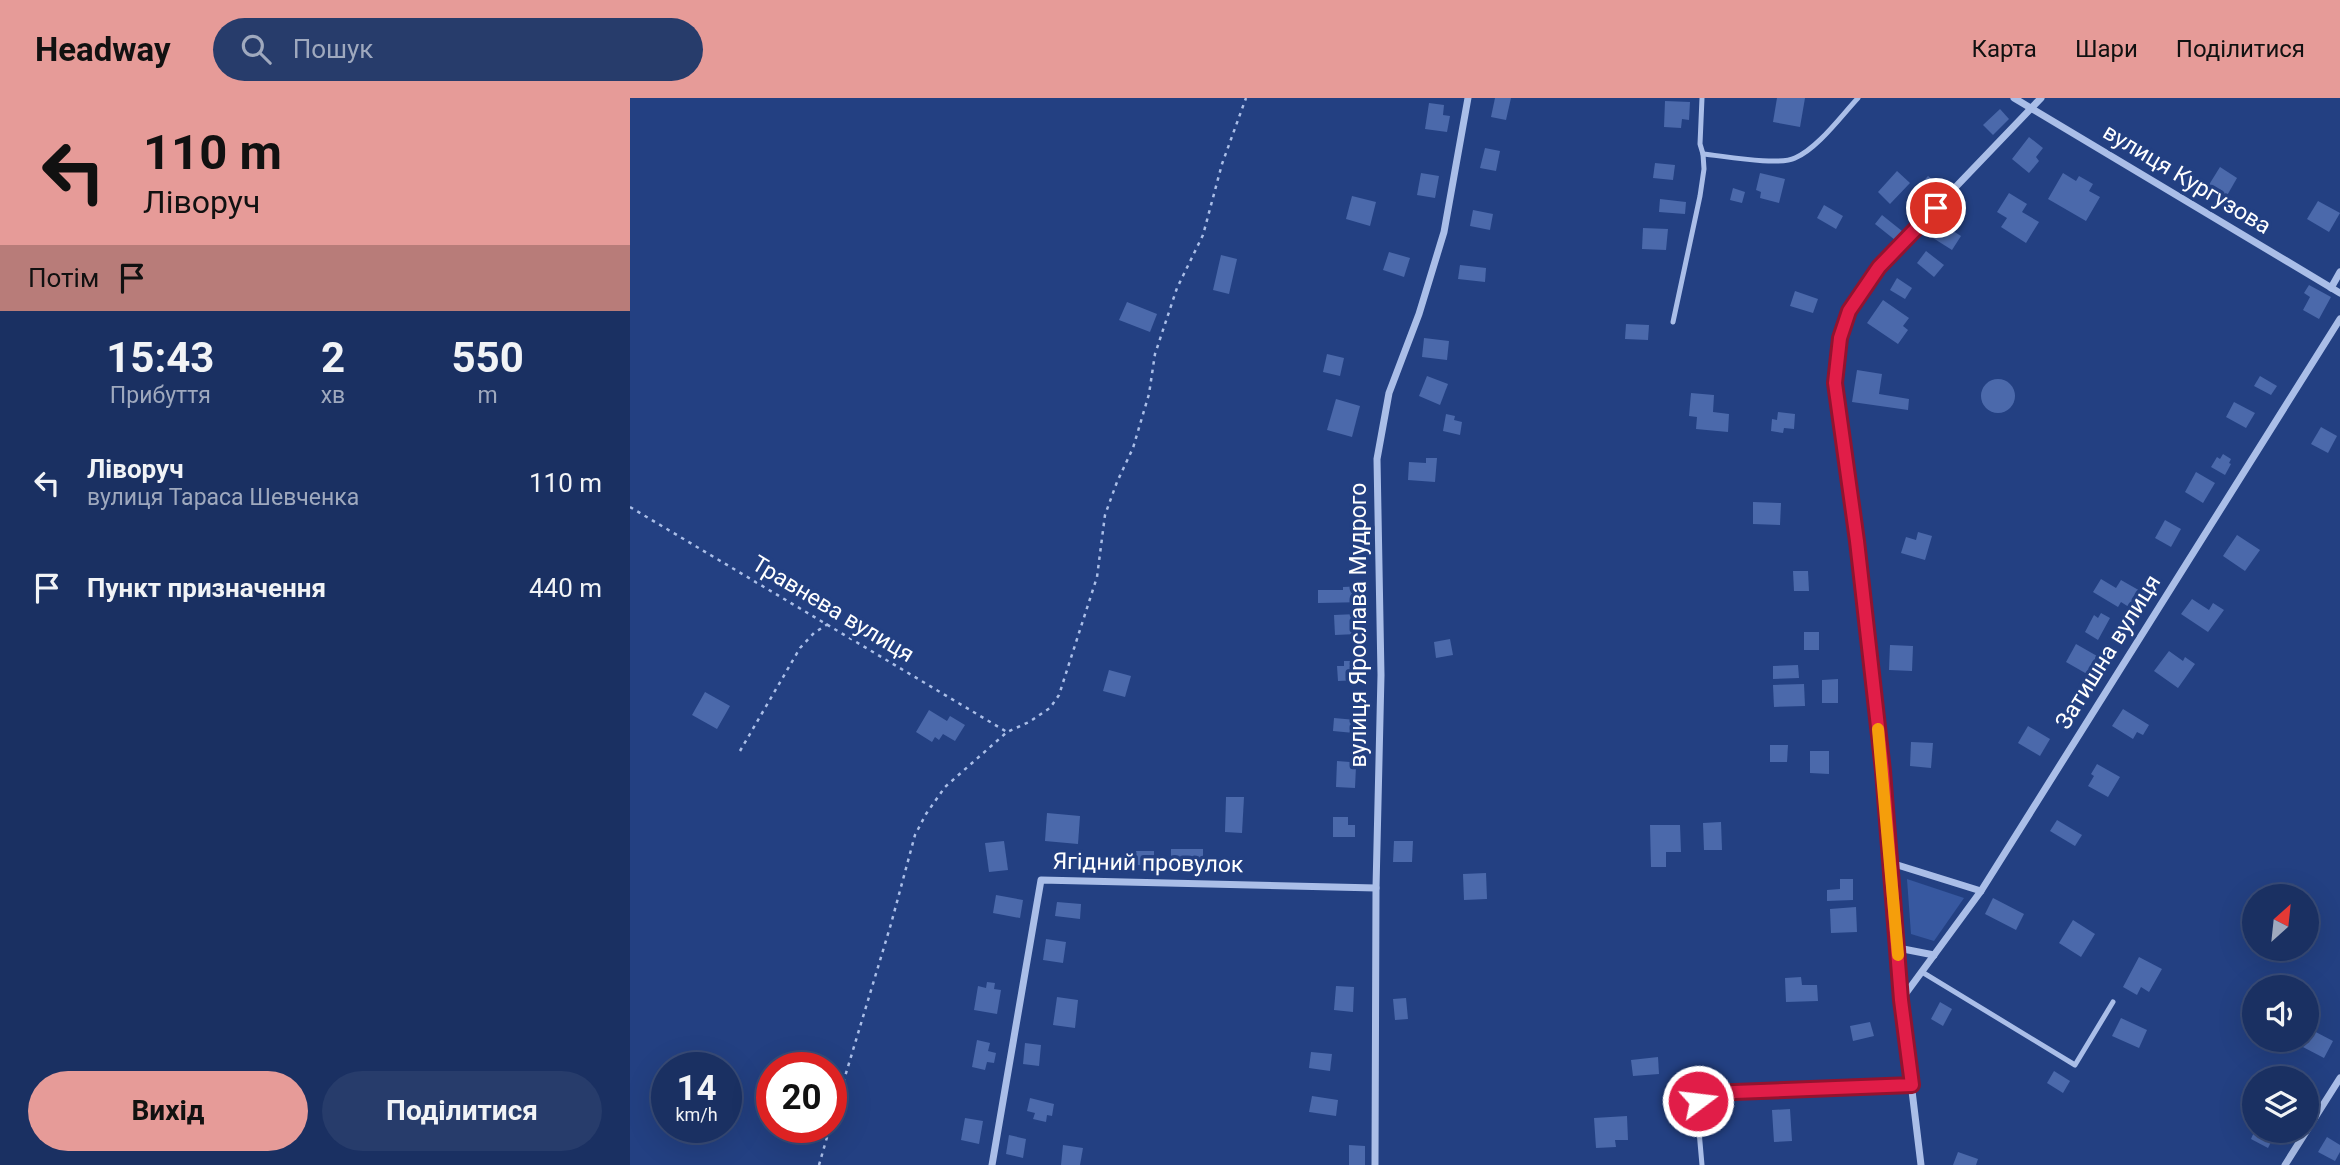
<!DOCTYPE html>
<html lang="uk">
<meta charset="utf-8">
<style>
body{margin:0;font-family:Roboto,sans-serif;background:#273c6b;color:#f1f3f6;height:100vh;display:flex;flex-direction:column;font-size:26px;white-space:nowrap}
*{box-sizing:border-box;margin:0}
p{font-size:23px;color:#9fa9be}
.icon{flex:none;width:38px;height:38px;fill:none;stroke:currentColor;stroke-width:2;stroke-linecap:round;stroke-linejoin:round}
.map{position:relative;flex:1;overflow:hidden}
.sheet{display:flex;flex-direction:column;background:#1a3062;width:630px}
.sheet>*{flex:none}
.guide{background:#e69b98;color:#111;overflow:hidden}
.needle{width:46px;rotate:27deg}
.controls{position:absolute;left:1612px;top:786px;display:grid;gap:14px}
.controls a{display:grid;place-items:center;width:77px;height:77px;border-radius:50%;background:#1a3062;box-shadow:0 7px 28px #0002,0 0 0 2px #384b77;font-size:35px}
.speed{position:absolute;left:21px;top:954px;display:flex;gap:14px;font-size:35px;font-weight:700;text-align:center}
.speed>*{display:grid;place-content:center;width:91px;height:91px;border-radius:50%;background:#1a3062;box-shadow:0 7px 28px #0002,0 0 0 2px #384b77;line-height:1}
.speed small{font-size:18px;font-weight:400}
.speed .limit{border:10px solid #d22;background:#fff;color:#111}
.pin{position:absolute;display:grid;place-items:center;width:60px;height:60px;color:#fff;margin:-30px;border:4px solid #fff;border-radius:50%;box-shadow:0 2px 7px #0007}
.me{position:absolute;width:77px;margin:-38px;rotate:75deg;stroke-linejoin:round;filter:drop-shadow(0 0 5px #0008)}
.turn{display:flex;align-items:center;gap:24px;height:147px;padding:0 28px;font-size:32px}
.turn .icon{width:91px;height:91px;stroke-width:2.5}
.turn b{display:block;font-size:49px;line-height:60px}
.then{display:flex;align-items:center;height:66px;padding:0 28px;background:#0003;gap:14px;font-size:26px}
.eta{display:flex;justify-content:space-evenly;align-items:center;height:119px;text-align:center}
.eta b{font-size:42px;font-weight:700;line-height:49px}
.button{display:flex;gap:14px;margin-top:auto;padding:14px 28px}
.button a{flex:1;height:80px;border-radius:42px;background:#e69b98;color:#111;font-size:28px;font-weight:700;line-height:80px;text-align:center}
.button a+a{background:#273c6b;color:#f1f3f6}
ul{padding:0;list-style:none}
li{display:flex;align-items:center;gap:21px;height:105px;padding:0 28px}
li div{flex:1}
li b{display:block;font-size:26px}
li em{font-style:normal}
header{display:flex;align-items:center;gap:42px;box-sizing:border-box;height:98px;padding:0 35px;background:#e69b98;color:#111}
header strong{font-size:33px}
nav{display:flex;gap:38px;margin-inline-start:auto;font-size:24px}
.search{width:490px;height:63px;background:#273c6b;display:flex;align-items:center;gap:18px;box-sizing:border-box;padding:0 24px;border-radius:38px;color:#9fa9be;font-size:26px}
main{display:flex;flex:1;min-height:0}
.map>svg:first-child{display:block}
</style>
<header>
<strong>Headway</strong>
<div class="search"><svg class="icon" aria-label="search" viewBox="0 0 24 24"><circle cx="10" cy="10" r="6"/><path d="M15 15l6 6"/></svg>Пошук</div>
<nav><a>Карта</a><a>Шари</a><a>Поділитися</a></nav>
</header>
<main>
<section class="sheet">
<div class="guide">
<div class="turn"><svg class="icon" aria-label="left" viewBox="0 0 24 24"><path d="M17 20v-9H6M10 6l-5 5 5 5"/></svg><div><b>110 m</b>Ліворуч</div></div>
<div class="then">Потім<svg class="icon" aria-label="arrive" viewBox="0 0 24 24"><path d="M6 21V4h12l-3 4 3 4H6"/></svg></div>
</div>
<div class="eta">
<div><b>15:43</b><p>Прибуття</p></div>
<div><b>2</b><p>хв</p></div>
<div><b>550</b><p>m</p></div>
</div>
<ul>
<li><svg class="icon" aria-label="left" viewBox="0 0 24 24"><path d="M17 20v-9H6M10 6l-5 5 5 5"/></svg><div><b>Ліворуч</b><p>вулиця Тараса Шевченка</p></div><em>110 m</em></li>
<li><svg class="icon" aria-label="arrive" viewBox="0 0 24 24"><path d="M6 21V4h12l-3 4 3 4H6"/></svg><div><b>Пункт призначення</b></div><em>440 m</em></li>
</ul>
<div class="button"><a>Вихід</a><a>Поділитися</a></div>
</section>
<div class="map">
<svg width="1710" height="1067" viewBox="0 0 1710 1067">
<rect width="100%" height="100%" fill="#234082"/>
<polygon fill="#3758a0" points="1277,781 1334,800 1304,843 1281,836"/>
<g fill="#4b69ab">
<polygon points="865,0 881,0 876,22 861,19"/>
<polygon points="1147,0 1175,0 1170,29 1143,24"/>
<polygon points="1035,3 1060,4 1059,22 1052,21 1051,30 1034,29"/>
<polygon points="799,5 814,7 813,17 820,18 817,34 795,31"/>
<polygon points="1370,11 1379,21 1363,37 1353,27"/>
<polygon points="1399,39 1413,50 1406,59 1409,63 1399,75 1382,61"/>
<polygon points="855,50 870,53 866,73 850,70"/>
<polygon points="1025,65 1045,67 1043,82 1023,80"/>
<polygon points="1590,69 1607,80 1595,101 1577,90"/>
<polygon points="1267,73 1280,85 1260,106 1248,94"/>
<polygon points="791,75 809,78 805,100 787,97"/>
<polygon points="1130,75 1155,81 1149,105 1130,100 1131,94 1126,92"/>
<polygon points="1433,75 1446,83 1449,78 1463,86 1459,93 1470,99 1456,123 1418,101"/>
<polygon points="1298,78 1312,90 1304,98 1291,86"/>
<polygon points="1103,90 1115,94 1112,105 1100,102"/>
<polygon points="1379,95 1397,106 1392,114 1409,124 1396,145 1371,129 1377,120 1367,114"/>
<polygon points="722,98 746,104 740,128 716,121"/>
<polygon points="1030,101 1056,104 1055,116 1029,114"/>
<polygon points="1688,103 1710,115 1699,134 1677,121"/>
<polygon points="1194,107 1213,118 1206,131 1187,120"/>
<polygon points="843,112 863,116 860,132 840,128"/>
<polygon points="1252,117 1272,133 1265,142 1245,126"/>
<polygon points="1312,126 1331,138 1322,152 1303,140"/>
<polygon points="1013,130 1038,131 1036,152 1012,151"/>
<polygon points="1296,153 1314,167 1304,179 1287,165"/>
<polygon points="759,154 780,160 774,179 753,172"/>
<polygon points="591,157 607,161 599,196 583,192"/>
<polygon points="830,167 856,170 855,184 828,181"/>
<polygon points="1267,180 1282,190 1275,201 1260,192"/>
<polygon points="1679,187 1701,199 1689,221 1673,212 1680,199 1674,195"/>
<polygon points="1165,193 1188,201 1183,215 1160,208"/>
<polygon points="1253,202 1279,220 1273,228 1278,232 1268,246 1237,225"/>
<polygon points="497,204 527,216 520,234 489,222"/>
<polygon points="996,226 1019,227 1018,242 995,241"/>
<polygon points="794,240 819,243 817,262 792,259"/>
<polygon points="697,256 714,260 710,278 693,274"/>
<polygon points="1227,272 1252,276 1249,296 1279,301 1278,312 1222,304"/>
<polygon points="797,278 818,286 810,307 789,298"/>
<polygon points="1630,278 1647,288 1641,297 1624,288"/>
<circle cx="1368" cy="298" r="17"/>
<polygon points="1061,295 1084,297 1083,314 1099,316 1098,334 1066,331 1067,319 1059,318"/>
<polygon points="706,301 730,308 722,339 697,332"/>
<polygon points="1604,304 1625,315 1616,330 1596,319"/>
<polygon points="1148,314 1165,316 1164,331 1154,330 1153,335 1141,333 1142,321 1147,322"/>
<polygon points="816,316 825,318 824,322 832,324 830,337 813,333"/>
<polygon points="1691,329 1707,338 1698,355 1681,346"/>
<polygon points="1593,356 1601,361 1599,365 1601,366 1595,377 1581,369 1587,359 1590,361"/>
<polygon points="796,360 807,360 805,384 778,382 779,364 796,365"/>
<polygon points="1566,374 1585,385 1573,405 1555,394"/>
<polygon points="1123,404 1151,405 1150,427 1123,426"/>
<polygon points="1535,422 1551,431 1541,449 1525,440"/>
<polygon points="1288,434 1302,438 1295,462 1271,455 1276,439 1286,442"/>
<polygon points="1607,437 1630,452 1615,473 1593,458"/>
<polygon points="1163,473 1178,473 1179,493 1164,493"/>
<polygon points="1471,481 1486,490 1491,482 1512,494 1502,511 1491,504 1488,509 1463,494"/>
<polygon points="736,488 736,504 688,505 688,492 713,492 713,489"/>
<polygon points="1562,501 1579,512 1583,505 1594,512 1578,534 1551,516"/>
<polygon points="1471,515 1480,520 1468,542 1455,534 1464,517 1468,520"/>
<polygon points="727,516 727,536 705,537 704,517"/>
<rect x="1174" y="534" width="15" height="18"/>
<polygon points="820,541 823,557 806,560 804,544"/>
<polygon points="1446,546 1467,558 1457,576 1436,564"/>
<polygon points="1260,547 1283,548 1282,573 1259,572"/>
<polygon points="1539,553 1553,563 1555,559 1565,566 1548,590 1524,573"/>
<polygon points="714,563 729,563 730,582 708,583 707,568 714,568"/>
<polygon points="1168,567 1169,580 1143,581 1143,568"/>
<polygon points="479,572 501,578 495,599 473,593"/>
<polygon points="1208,581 1208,605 1192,605 1192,582"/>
<polygon points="1174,586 1175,608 1144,609 1143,587"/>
<polygon points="75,594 100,608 87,631 62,617"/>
<polygon points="1493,611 1519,627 1513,637 1507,634 1503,641 1482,628"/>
<polygon points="299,612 317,623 320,618 335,627 325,643 313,636 309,642 305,639 302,644 286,634"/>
<polygon points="704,620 726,622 724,635 703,633"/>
<polygon points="1398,628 1420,641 1410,658 1388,645"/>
<polygon points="1281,644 1303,645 1301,670 1280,668"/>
<polygon points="1140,647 1158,647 1157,664 1140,664"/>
<polygon points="1180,653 1199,653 1199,676 1180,675"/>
<polygon points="707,663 720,664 720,668 726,668 725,690 706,689"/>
<polygon points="1467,666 1490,679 1478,699 1458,688 1464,678 1461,676"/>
<polygon points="596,699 614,699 612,735 595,734"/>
<polygon points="417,715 450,718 448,746 415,743"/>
<polygon points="703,719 718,719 718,727 725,727 725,739 703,739"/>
<polygon points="1427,722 1452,737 1445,748 1420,733"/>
<polygon points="1091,724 1092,752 1074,752 1073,725"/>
<polygon points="1020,727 1050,727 1051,754 1036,754 1036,769 1021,769"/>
<polygon points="374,743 378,772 359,774 355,745"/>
<polygon points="764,743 783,743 782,764 763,764"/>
<rect x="541" y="751" width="32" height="16"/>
<polygon points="501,753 524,753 524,767 500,767"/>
<polygon points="856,775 857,801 834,802 833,776"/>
<polygon points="1210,781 1223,781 1223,802 1197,803 1197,792 1210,791"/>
<polygon points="366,797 393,802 390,820 363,815"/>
<polygon points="1363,800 1394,816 1386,832 1355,816"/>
<polygon points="427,804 451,806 450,821 425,818"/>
<polygon points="1226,809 1227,834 1201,835 1200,811"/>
<polygon points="1443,822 1465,836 1451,859 1429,845"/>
<polygon points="416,841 436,844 433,865 413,862"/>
<polygon points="1509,859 1532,871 1519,894 1511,889 1507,897 1493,889"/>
<polygon points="1171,879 1172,887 1187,887 1188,903 1156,904 1155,880"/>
<polygon points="357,884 365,885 364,891 371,892 367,916 344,912 348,888 356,890"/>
<polygon points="706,888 724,889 723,914 704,912"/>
<polygon points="427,899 448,902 445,930 423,927"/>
<polygon points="776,900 778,921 765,922 763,901"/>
<polygon points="1310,904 1322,911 1313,928 1301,921"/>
<polygon points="1491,920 1517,932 1509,950 1482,938"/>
<polygon points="1240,924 1244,938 1223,943 1220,928"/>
<polygon points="1680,931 1703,943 1694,960 1671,948 1674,942 1676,942"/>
<polygon points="347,942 360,945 358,953 366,955 364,965 357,964 355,972 342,969"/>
<polygon points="395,945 411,947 409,968 393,966"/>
<polygon points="681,954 702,956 700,973 679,970"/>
<polygon points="1028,959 1029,976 1003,978 1001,962"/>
<polygon points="1424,973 1440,983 1433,995 1417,985"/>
<polygon points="682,998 708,1002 706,1018 679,1014"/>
<polygon points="400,1000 424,1006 422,1018 417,1017 416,1024 403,1021 405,1015 397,1013"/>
<polygon points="1160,1011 1162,1043 1144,1044 1142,1012"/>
<polygon points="997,1018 998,1042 985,1042 986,1049 966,1050 964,1020"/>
<polygon points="335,1020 353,1023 349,1046 331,1042"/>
<polygon points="1625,1032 1647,1032 1638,1050 1621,1041"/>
<polygon points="379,1037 396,1041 393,1060 376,1056"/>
<polygon points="1697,1039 1710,1047 1710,1054 1705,1063 1688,1054"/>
<polygon points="433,1047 453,1050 450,1067 431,1067"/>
<polygon points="719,1047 735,1048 735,1067 719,1067"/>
<polygon points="1328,1054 1348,1061 1346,1067 1323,1067"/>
</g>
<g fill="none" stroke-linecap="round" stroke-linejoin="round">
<g stroke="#aabee8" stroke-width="2.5" stroke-dasharray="3.5 5" stroke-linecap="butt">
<polyline points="0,409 377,634"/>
<polyline points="110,653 170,550 184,535 198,526"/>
<polyline points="201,1025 261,826 285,737 296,716 315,689 377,634 399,624 420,610 429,597 467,479 475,417 487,384 503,350 519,296 525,256 547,190 573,137 592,66 616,0"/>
<polyline points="189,1067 200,1029"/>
</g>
<g stroke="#aabee8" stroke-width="5">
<path d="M1073,56C1094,58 1149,68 1165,60C1188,50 1211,18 1228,0"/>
<polyline points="1043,224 1070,98 1074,71 1073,56 1070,46 1072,0"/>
<polyline points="1292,874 1445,967 1483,904"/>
<path d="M1072,1067L1067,1010C1068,1002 1070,998 1078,995L1282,987"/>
</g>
<g stroke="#aabee8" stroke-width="7">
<polyline points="1384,0 1710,195"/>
<polyline points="1701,190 1710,174"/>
<polyline points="1261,765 1351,793"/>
<polyline points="1268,850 1304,857"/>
<polyline points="1271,902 1351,793 1710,221"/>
<polyline points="362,1067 411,782 746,790"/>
<polyline points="745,1067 746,790 751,577 747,361 759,295 789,216 814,134 838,0"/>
<polyline points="1291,1067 1271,902 1253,672 1227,443 1205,284 1210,240 1219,213 1234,190 1249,169 1411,0"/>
<polyline points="1655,1067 1710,980"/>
</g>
</g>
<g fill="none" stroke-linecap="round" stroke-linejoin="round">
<defs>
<polyline id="route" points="1068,1003 1072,997 1078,995 1282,987 1271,902 1253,673 1227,443 1205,285 1210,240 1219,213 1249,169 1306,110"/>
</defs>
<use href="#route" stroke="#92132f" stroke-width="18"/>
<use href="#route" stroke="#e11d48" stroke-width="12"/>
<polyline stroke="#f59e0b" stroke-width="12" points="1248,631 1268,857"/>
</g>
<g text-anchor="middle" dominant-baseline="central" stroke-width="7" stroke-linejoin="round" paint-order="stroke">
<g font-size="23" fill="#fff" stroke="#234082">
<text transform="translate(1557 81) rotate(31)">вулиця Кургузова</text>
<text transform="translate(203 511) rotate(31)">Травнева вулиця</text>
<text transform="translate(728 527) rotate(-90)">вулиця Ярослава Мудрого</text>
<text transform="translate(1478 554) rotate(-58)">Затишна вулиця</text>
<text transform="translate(518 765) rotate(1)">Ягідний провулок</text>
</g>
</g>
</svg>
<div class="controls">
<a><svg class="needle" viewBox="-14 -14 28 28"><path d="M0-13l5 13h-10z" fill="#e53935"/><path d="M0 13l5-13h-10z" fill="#9fa9be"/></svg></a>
<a><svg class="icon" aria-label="sound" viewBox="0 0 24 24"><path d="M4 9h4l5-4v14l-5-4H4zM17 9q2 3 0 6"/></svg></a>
<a><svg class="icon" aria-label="layers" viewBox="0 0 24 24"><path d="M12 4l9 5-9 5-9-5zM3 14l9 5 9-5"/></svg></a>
</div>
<div class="speed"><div>14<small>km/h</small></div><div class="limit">20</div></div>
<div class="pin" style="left:1306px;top:110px;background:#d93025"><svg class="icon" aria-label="arrive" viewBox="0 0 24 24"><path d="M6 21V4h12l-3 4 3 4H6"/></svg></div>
<svg class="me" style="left:1068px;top:1003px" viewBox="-20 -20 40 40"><circle r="17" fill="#e11d48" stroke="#fff" stroke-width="3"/><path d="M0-11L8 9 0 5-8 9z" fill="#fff"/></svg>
</div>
</main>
